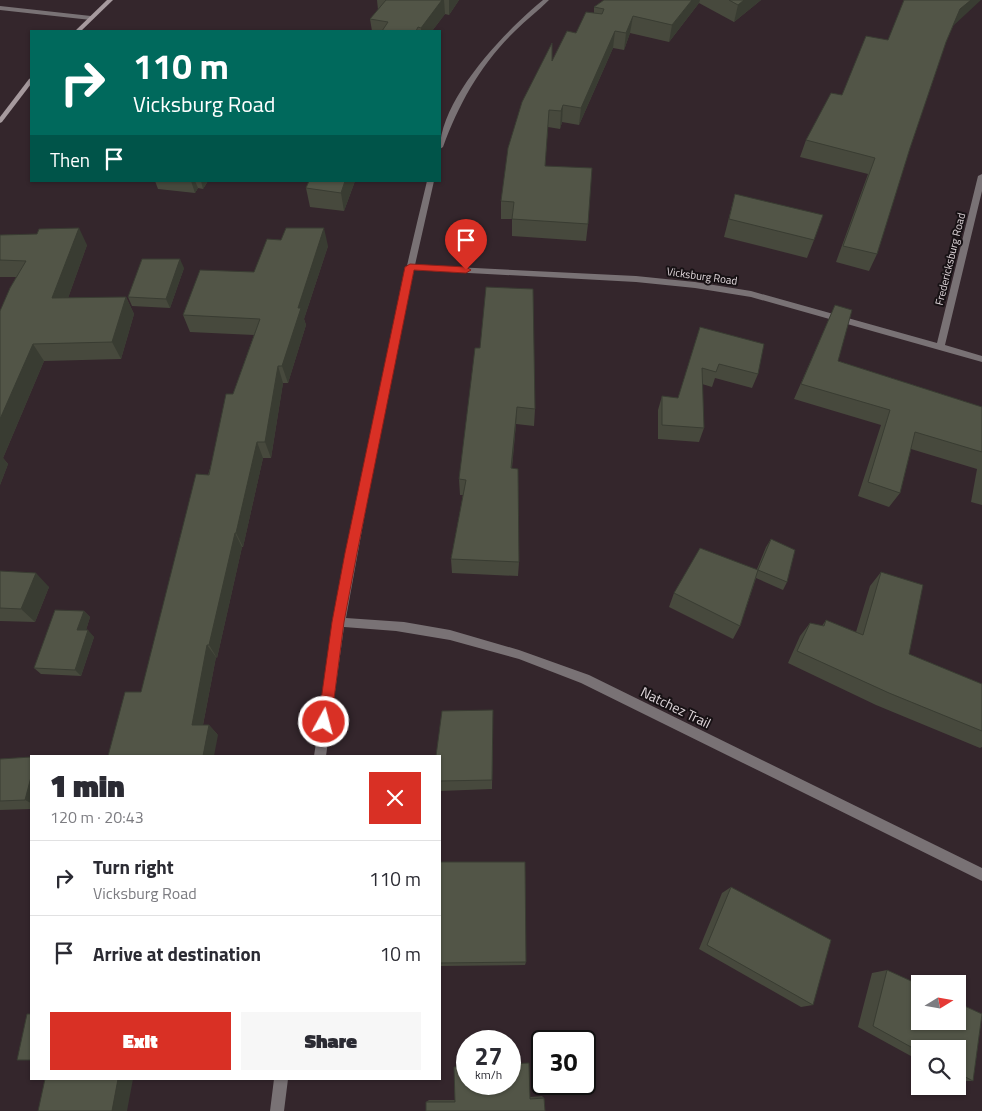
<!DOCTYPE html>
<meta charset="utf-8">
<style>
body{margin:0;font-family:"Titillium Web",sans-serif;background:#f7f7f7;color:#2b2b33;height:100vh;display:flex;flex-direction:column;font-size:19px;white-space:nowrap}
*{box-sizing:border-box;margin:0}
p{font-size:16px;color:#7c7c81}
.icon{flex:none;width:28px;height:28px;fill:none;stroke:currentColor;stroke-width:2;stroke-linecap:round;stroke-linejoin:round}
.map{position:relative;flex:1;overflow:hidden}
.drawer{position:absolute;left:30px;top:755px;width:411px;height:325px;display:flex;flex-direction:column;background:#fff;border-radius:0px;box-shadow:0 1px 4px #0004}
.drawer>*{flex:none}
.banner{position:absolute;left:30px;top:30px;width:411px;height:152px;border-radius:0px;box-shadow:0 1px 4px #0004;background:#00695c;color:#fff;overflow:hidden}
.needle{width:32px;rotate:79deg}
.tools{position:absolute;left:911px;top:975px;display:grid;gap:10px}
.tools a{display:grid;place-items:center;width:55px;height:55px;border-radius:0px;background:#fff;box-shadow:0 1px 4px #0004;font-size:25px}
.speed{position:absolute;left:456px;top:1030px;display:flex;gap:10px;font-size:25px;font-weight:700;text-align:center}
.speed>*{display:grid;place-content:center;width:65px;height:65px;border-radius:50%;background:#fff;box-shadow:0 1px 4px #0004;line-height:1}
.speed small{font-size:12px;font-weight:400}
.speed .limit{border:2px solid #111;border-radius:8px;background:#fff;color:#111}
.pin{position:absolute;display:grid;place-items:center;width:42px;height:42px;color:#fff;margin:-51px -21px;border-radius:50% 50% 50% 0;rotate:-45deg;box-shadow:0 0 5px #0007}
.pin .icon{rotate:45deg}
.me{position:absolute;width:55px;margin:-28px;rotate:7deg;stroke-linejoin:round;filter:drop-shadow(0 0 4px #0008)}
.turn{display:flex;align-items:center;gap:18px;height:105px;padding:0 20px;font-size:22px}
.turn .icon{width:65px;height:65px;stroke-width:2.5}
.turn b{display:block;font-size:35px;line-height:42px}
.then{display:flex;align-items:center;height:48px;padding:0 20px;background:#0003;gap:10px;font-size:19px}
.round{display:grid;place-items:center;flex:none;width:52px;height:52px;border-radius:0px;background:#f7f7f7}
.headline{display:flex;align-items:center;justify-content:space-between;height:85px;padding:0 20px}
h1{font-size:30px;font-weight:800;line-height:38px}
.cta{display:flex;gap:10px;margin-top:auto;padding:10px 20px}
.cta a{flex:1;height:58px;border-radius:0px;background:#d93025;color:#fff;font-size:20px;font-weight:800;line-height:58px;text-align:center}
.cta a+a{background:#f7f7f7;color:#2b2b33}
ul{padding:0;list-style:none}
li{display:flex;align-items:center;gap:15px;height:75px;padding:0 20px;border-top:1px solid #e1e1e2}
li div{flex:1}
li b{display:block;font-size:19px}
li em{font-style:normal}
.map>svg:first-child{display:block}
</style>
<div class="map">
<svg width="982" height="1111" viewBox="0 0 982 1111">
<rect width="100%" height="100%" fill="#34262c"/>
<g fill="none" stroke-linecap="round" stroke-linejoin="round">
<polygon fill="#797275" fill-rule="evenodd" points="0,6 91,16 94,18 91,20 0,10"/>
<g fill="#797275" fill-rule="evenodd">
<path d="M543,0H549C538,11 526,20 515,31C481,64 459,103 443,147L440,149C440,99 505,31 543,0Z"/>
<path d="M982,174V191L945,345L982,356V362L751,297L695,288L636,282L414,270L381,425L346,618L404,622L450,630L519,650L589,675L982,868V881L581,683L519,659L450,640L396,631L344,627L326,756H314L334,625L333,622L335,618C361,472 392,325 427,181H434L415,265L636,276L695,282L751,291L937,343L978,176Z"/>
<polygon points="274,1079 288,1079 284,1111 270,1111"/>
</g>
<g fill="#a69a9e" fill-rule="evenodd">
<polygon points="107,0 113,0 81,31 75,31"/>
<polygon points="31,78 31,84 2,122 0,123 0,117 29,79"/>
</g>
</g>
<g fill="#47493d">
<polygon points="377,0 459,0 449,15 445,14 432,31 372,31 370,19 378,10"/>
<polygon points="604,0 761,0 734,22 699,3 669,42 630,33 624,50 613,48 579,125 562,122 560,129 548,127 545,166 588,224 586,241 512,236 512,219 501,219 501,201 552,61 594,13 594,7"/>
<polygon points="953,26 946,42 910,148 877,254 869,271 836,262 868,174 800,157 806,140 842,95 888,40"/>
<polygon points="155,181 208,181 203,189 198,188 195,193 158,189"/>
<polygon points="309,181 355,181 344,211 310,207 306,188"/>
<polygon points="735,194 814,240 807,258 724,237"/>
<polygon points="0,235 87,245 68,298 126,297 134,314 121,359 44,361 3,458 8,464 0,485 0,311 16,277 0,277"/>
<polygon points="328,246 304,319 306,325 288,383 283,383 271,458 263,458 243,547 242,547 217,658 216,657 203,725 209,725 218,735 141,692 233,394 254,335 190,332 183,315 254,272"/>
<polygon points="184,268 170,308 132,306 128,297"/>
<polygon points="835,305 838,361 982,407 982,505 971,502 977,469 911,449 900,493 889,507 858,496 881,425 794,399"/>
<polygon points="700,327 758,374 752,388 715,378 712,387 702,384 704,428 699,442 658,439 658,410 662,396 678,398"/>
<polygon points="480,348 535,409 534,426 516,424 512,468 519,562 518,576 452,573 451,559 463,495 460,495 459,479"/>
<polygon points="771,539 787,582 783,590 756,578 740,626 733,639 669,607 674,593 757,569 766,547"/>
<polygon points="0,571 49,587 35,622 0,621"/>
<polygon points="881,572 909,654 982,684 982,747 980,748 876,705 788,663 800,636 810,623 822,626 826,620 856,632 870,586"/>
<polygon points="84,611 90,617 86,630 94,637 81,676 41,674 34,668"/>
<polygon points="493,722 492,789 440,791 440,756"/>
<polygon points="31,757 31,809 0,810 0,759"/>
<polygon points="440,862 526,962 525,965 440,966"/>
<polygon points="731,887 813,1005 801,1007 699,949 722,893"/>
<polygon points="887,970 920,985 920,1021 958,1021 958,1003 982,1014 973,1081 958,1081 958,1049 920,1049 920,1061 858,1027 872,973"/>
<polygon points="527,1063 529,1063 530,1097 542,1096 544,1098 545,1111 426,1102 429,1100 455,1100 454,1067 468,1066 468,1084 510,1084 510,1064"/>
</g>
<g fill="#393c32">
<polygon points="442,0 444,0 445,14 432,31 421,31 421,28"/>
<polygon points="449,0 459,0 449,15"/>
<polygon points="692,0 700,0 699,3 669,42 672,25"/>
<polygon points="744,0 761,0 734,22 738,5"/>
<polygon points="971,0 981,0 953,26 960,9"/>
<polygon points="633,16 630,33 624,50 626,33"/>
<polygon points="615,31 613,48 579,125 581,108"/>
<polygon points="563,105 562,122 560,129 561,111"/>
<polygon points="191,181 195,181 198,188 195,193"/>
<polygon points="201,181 208,181 203,189"/>
<polygon points="345,181 355,181 344,211 341,193"/>
<polygon points="79,228 87,245 62,315 52,298"/>
<polygon points="324,228 328,246 304,319 306,325 288,383 282,366 298,308"/>
<polygon points="180,259 184,268 170,308 166,299"/>
<polygon points="126,297 134,314 121,359 112,342"/>
<polygon points="33,344 44,361 3,458 8,464 0,485 0,419"/>
<polygon points="278,366 283,383 271,458 265,442"/>
<polygon points="517,407 516,424 510,484 511,468"/>
<polygon points="257,442 263,458 243,547 236,533"/>
<polygon points="235,533 242,547 217,658 209,645"/>
<polygon points="36,573 49,587 35,622 21,609"/>
<polygon points="84,611 90,617 84,637 77,630"/>
<polygon points="88,630 94,637 81,676 75,670"/>
<polygon points="207,645 216,657 201,735 192,725"/>
<polygon points="209,725 218,735 214,756 203,756"/>
<polygon points="31,777 31,803 25,800"/>
<polygon points="118,1079 133,1079 127,1111 112,1111"/>
</g>
<g fill="#525547" stroke="#393c32">
<polygon points="386,0 442,0 421,28 418,27 416,31 382,31 388,22 370,19"/>
<polygon points="604,0 692,0 672,25 633,16 626,33 615,31 581,108 563,105 561,111 549,110 545,166 592,168 588,224 512,219 514,202 501,201 508,148 522,102 552,43 552,61 567,31 576,33 586,12 602,14 604,9 594,7"/>
<polygon points="729,0 744,0 738,5"/>
<polygon points="904,0 971,0 960,9 946,42 910,148 877,254 843,246 875,158 806,140 831,93 842,95 866,36 888,40"/>
<polygon points="309,181 345,181 341,193 306,188"/>
<polygon points="735,194 823,215 814,240 729,219"/>
<polygon points="79,228 52,298 126,297 112,342 33,344 0,419 0,311 10,288 26,261 0,260 0,235 37,234 39,229"/>
<polygon points="286,228 324,228 298,308 301,308 282,366 278,366 265,442 257,442 236,533 235,533 209,645 207,645 192,725 209,725 203,756 108,756 125,692 141,692 196,474 209,475 226,394 233,394 260,319 183,315 200,270 254,272 267,239 281,240"/>
<polygon points="142,259 180,259 166,299 128,297"/>
<polygon points="486,287 533,289 535,409 517,407 511,468 518,469 519,562 451,559 466,480 459,479 475,348 480,348"/>
<polygon points="835,305 852,310 838,361 982,407 982,452 915,432 900,493 868,482 890,410 801,384"/>
<polygon points="700,327 764,344 758,374 719,364 716,372 702,368 704,428 662,425 662,396 678,398"/>
<polygon points="771,539 795,550 787,582 758,570"/>
<polygon points="700,548 758,570 740,626 674,593"/>
<polygon points="0,571 36,573 21,609 0,608"/>
<polygon points="881,572 923,585 909,654 982,684 982,731 889,693 797,651 810,623 824,626 826,620 863,635"/>
<polygon points="55,610 84,611 77,630 88,630 75,670 34,668"/>
<polygon points="493,710 492,780 440,781 440,756 436,756 442,711"/>
<polygon points="31,757 31,777 25,800 0,801 0,759"/>
<polygon points="440,862 525,862 526,962 440,963"/>
<polygon points="731,887 831,940 813,1005 707,945"/>
<polygon points="887,970 920,985 920,1021 958,1021 958,1003 982,1014 973,1081 958,1073 958,1049 920,1049 920,1052 873,1026"/>
<polygon points="27,1014 31,1014 31,1060 17,1060"/>
<polygon points="529,1063 530,1099 544,1098 545,1111 426,1111 426,1102 455,1102 454,1067 468,1066 468,1084 510,1084 510,1064"/>
<polygon points="45,1079 118,1079 112,1111 38,1111"/>
</g>
<polygon fill="#d93025" stroke="#8d1f18" points="410,264 466,267 471,270 466,273 414,270 357,553 344,622 331,722 329,726 324,728 320,726 318,722 332,622 345,553 405,267"/>
<g text-anchor="middle" dominant-baseline="central" stroke-width="4" stroke-linejoin="round" paint-order="stroke">
<g font-size="11" fill="#e0d7db" stroke="#171114">
<text transform="translate(950 259) rotate(-76)">Fredericksburg Road</text>
<text transform="translate(702 276) rotate(8)">Vicksburg Road</text>
</g>
<g font-size="14" fill="#e0d7db" stroke="#171114">
<text transform="translate(676 707) rotate(26)">Natchez Trail</text>
</g>
</g>
</svg>
<div class="tools">
<a><svg class="needle" viewBox="-14 -14 28 28"><path d="M0-13l5 13h-10z" fill="#e53935"/><path d="M0 13l5-13h-10z" fill="#7c7c81"/></svg></a>
<a><svg class="icon" aria-label="search" viewBox="0 0 24 24"><circle cx="10" cy="10" r="6"/><path d="M15 15l6 6"/></svg></a>
</div>
<div class="speed"><div>27<small>km/h</small></div><div class="limit">30</div></div>
<div class="pin" style="left:466px;top:270px;background:#d93025"><svg class="icon" aria-label="arrive" viewBox="0 0 24 24"><path d="M6 21V4h12l-3 4 3 4H6"/></svg></div>
<svg class="me" style="left:324px;top:722px" viewBox="-20 -20 40 40"><circle r="17" fill="#d93025" stroke="#fff" stroke-width="3"/><path d="M0-11L8 9 0 5-8 9z" fill="#fff"/></svg>
<div class="banner">
<div class="turn"><svg class="icon" aria-label="right" viewBox="0 0 24 24"><path d="M7 20v-9h11M14 6l5 5-5 5"/></svg><div><b>110 m</b>Vicksburg Road</div></div>
<div class="then">Then<svg class="icon" aria-label="arrive" viewBox="0 0 24 24"><path d="M6 21V4h12l-3 4 3 4H6"/></svg></div>
</div>
<section class="drawer">
<div class="headline"><div><h1>1 min</h1><p>120 m · 20:43</p></div><a class="round" style="background:#d93025;color:#fff"><svg class="icon" aria-label="close" viewBox="0 0 24 24"><path d="M6 6l12 12M18 6L6 18"/></svg></a></div>
<ul>
<li><svg class="icon" aria-label="right" viewBox="0 0 24 24"><path d="M7 20v-9h11M14 6l5 5-5 5"/></svg><div><b>Turn right</b><p>Vicksburg Road</p></div><em>110 m</em></li>
<li><svg class="icon" aria-label="arrive" viewBox="0 0 24 24"><path d="M6 21V4h12l-3 4 3 4H6"/></svg><div><b>Arrive at destination</b></div><em>10 m</em></li>
</ul>
<div class="cta"><a>Exit</a><a>Share</a></div>
</section>
</div>
